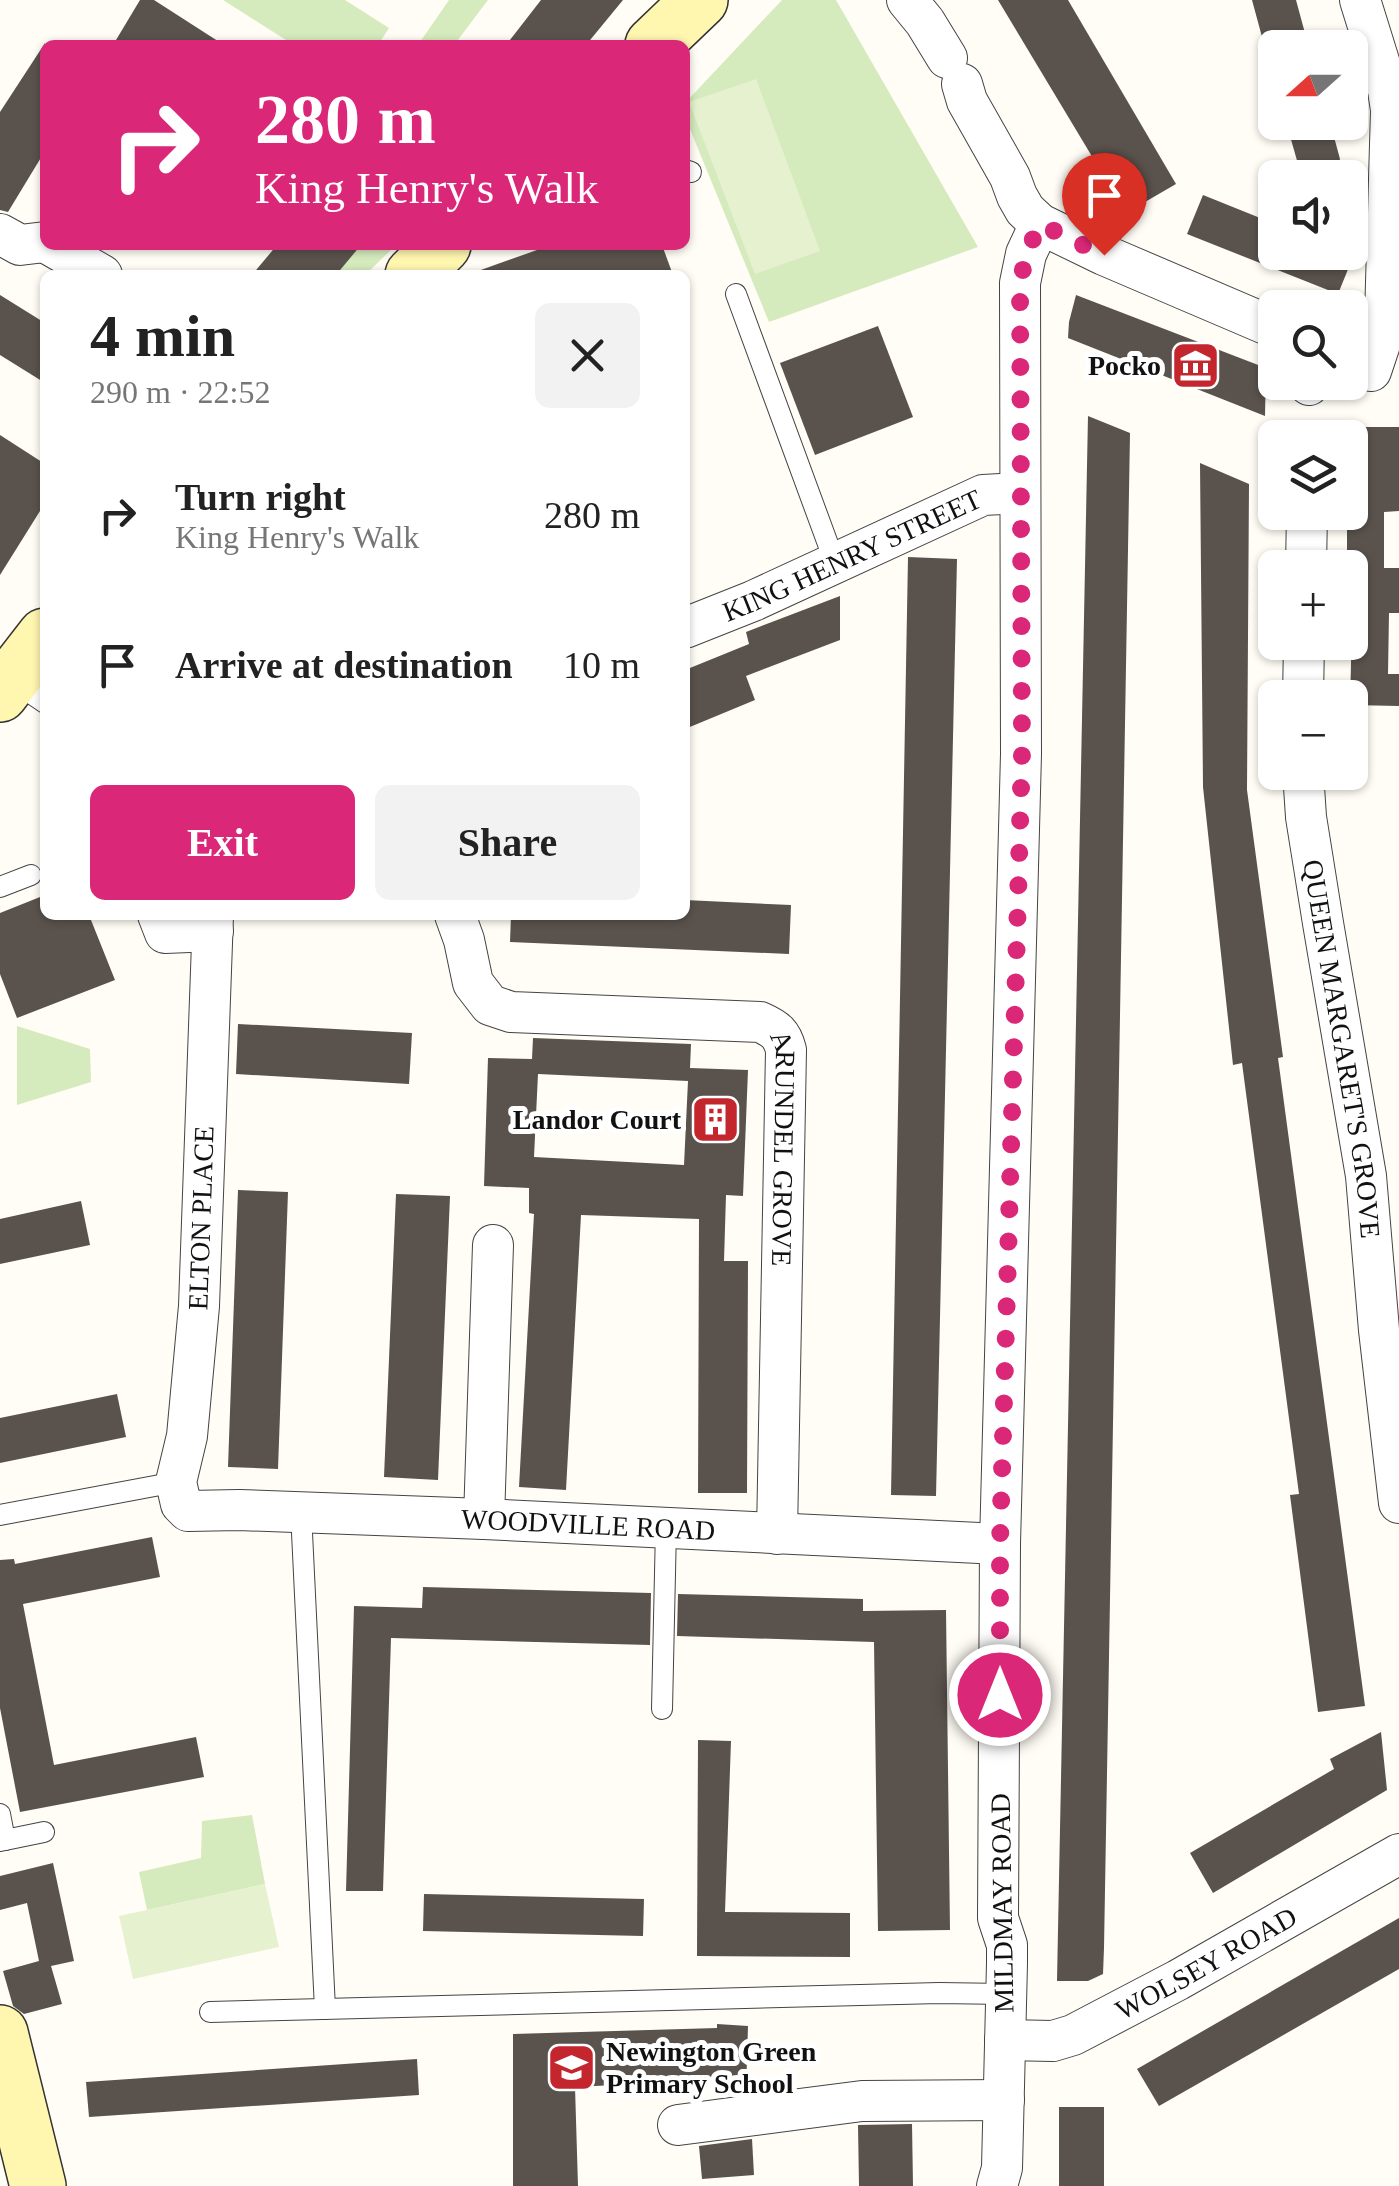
<!DOCTYPE html>
<meta charset="utf-8">
<style>
body{margin:0;font-family:"Times New Roman",serif;background:#f2f2f2;color:#222;height:100vh;display:flex;flex-direction:column;font-size:38px;white-space:nowrap}
*{box-sizing:border-box;margin:0}
p{font-size:32px;color:#767676}
.icon{flex:none;width:55px;height:55px;fill:none;stroke:currentColor;stroke-width:2;stroke-linecap:round;stroke-linejoin:round}
.map{position:relative;flex:1;overflow:hidden}
.details{position:absolute;left:40px;top:270px;width:650px;height:650px;display:flex;flex-direction:column;background:#fff;border-radius:15px;box-shadow:0 2px 8px #0004}
.details>*{flex:none}
.hud{position:absolute;left:40px;top:40px;width:650px;height:210px;border-radius:15px;box-shadow:0 2px 8px #0004;background:#db2777;color:#fff;overflow:hidden}
.needle{width:65px;rotate:249deg}
.buttons{position:absolute;left:1258px;top:30px;display:grid;gap:20px}
.buttons a{display:grid;place-items:center;width:110px;height:110px;border-radius:15px;background:#fff;box-shadow:0 2px 8px #0004;font-size:50px}
.pin{position:absolute;display:grid;place-items:center;width:85px;height:85px;color:#fff;margin:-102px -42px;border-radius:50% 50% 50% 0;rotate:-45deg;box-shadow:0 0 10px #0007}
.pin .icon{rotate:45deg}
.me{position:absolute;width:110px;margin:-55px;rotate:0deg;stroke-linejoin:round;filter:drop-shadow(0 0 8px #0008)}
.turn{display:flex;align-items:center;gap:35px;height:210px;padding:0 50px;font-size:45px}
.turn .icon{width:130px;height:130px;stroke-width:2.5}
.turn b{display:block;font-size:70px;line-height:85px}
.round{display:grid;place-items:center;flex:none;width:105px;height:105px;border-radius:15px;background:#f2f2f2}
.headline{display:flex;align-items:center;justify-content:space-between;height:170px;padding:0 50px}
h1{font-size:60px;font-weight:700;line-height:75px}
.primary-button{display:flex;gap:20px;margin-top:auto;padding:20px 50px}
.primary-button a{flex:1;height:115px;border-radius:15px;background:#db2777;color:#fff;font-size:40px;font-weight:700;line-height:115px;text-align:center}
.primary-button a+a{background:#f2f2f2;color:#222}
ul{padding:0;list-style:none}
li{display:flex;align-items:center;gap:30px;height:150px;padding:0 50px}
li div{flex:1}
li b{display:block;font-size:38px}
li em{font-style:normal}
.map>svg:first-child{display:block}
</style>
<div class="map">
<svg width="1399" height="2186" viewBox="0 0 1399 2186">
<rect width="100%" height="100%" fill="#fffdf5"/>
<g fill="#d5ebbd">
<polygon points="223,0 345,0 389,28 378,45 294,45"/>
<polygon points="449,0 488,0 454,45 418,45"/>
<polygon points="782,0 836,0 978,247 769,322 685,117 685,103"/>
<polygon points="361,245 396,245 365,275 336,275"/>
<polygon points="17,1026 90,1049 91,1082 17,1105"/>
<polygon points="252,1815 265,1884 147,1910 139,1872 201,1858 202,1821"/>
</g>
<g fill="#e6f2cf">
<polygon points="756,79 820,251 755,274 689,102"/>
<polygon points="265,1884 279,1947 133,1979 119,1916"/>
</g>
<g fill="#5a524d" fill-rule="evenodd">
<polygon points="140,0 154,0 224,45 113,45"/>
<polygon points="541,0 623,0 586,45 506,45"/>
<polygon points="998,0 1068,0 1176,184 1126,213"/>
<polygon points="1252,0 1296,0 1309,48 1265,48"/>
<polygon points="45,43 45,151 8,212 0,210 0,112"/>
<polygon points="1286,122 1330,122 1340,159 1334,178 1302,178"/>
<polygon points="1203,195 1275,224 1275,252 1355,252 1338,294 1187,234"/>
<polygon points="277,245 361,245 336,275 252,275"/>
<polygon points="551,245 662,245 673,275 478,275 478,271"/>
<polygon points="0,295 45,323 45,383 0,355"/>
<polygon points="1076,295 1266,368 1265,416 1068,338 1069,322"/>
<polygon points="878,326 913,417 815,455 780,363"/>
<polygon points="1088,416 1130,433 1104,1948 1103,1974 1088,1981 1057,1981"/>
<polygon points="1354,427 1399,427 1399,511 1384,512 1384,568 1399,568 1399,613 1389,613 1388,674 1399,674 1399,706 1350,705 1353,579 1350,579 1350,568 1347,568 1347,512 1350,512 1350,509 1353,509"/>
<polygon points="0,435 45,464 45,503 0,575"/>
<polygon points="1200,463 1249,484 1247,790 1283,1057 1278,1058 1365,1706 1318,1712 1290,1495 1299,1494 1242,1063 1233,1065 1203,787"/>
<polygon points="908,557 957,559 936,1496 891,1495"/>
<polygon points="840,596 840,640 746,676 755,700 685,729 685,670 749,644 746,632"/>
<polygon points="45,895 45,915 89,915 115,980 17,1018 0,974 0,913"/>
<polygon points="685,900 791,905 789,954 510,942 511,915 685,915"/>
<polygon points="238,1024 412,1033 409,1084 236,1074"/>
<path d="M533,1038L691,1044L690,1068L748,1070L743,1196L726,1195L724,1261H748L747,1493H698L699,1219L581,1215L566,1490L519,1487L534,1214L529,1213V1188L484,1186L488,1058L532,1059ZM538,1074L688,1081L684,1165L534,1157Z"/>
<polygon points="238,1190 288,1192 278,1469 228,1467"/>
<polygon points="396,1194 450,1196 438,1480 384,1477"/>
<polygon points="81,1201 90,1245 0,1264 0,1219"/>
<polygon points="117,1394 126,1437 0,1463 0,1418"/>
<polygon points="152,1537 160,1577 23,1604 54,1765 196,1737 204,1777 20,1812 0,1708 0,1560 14,1559 15,1564"/>
<polygon points="423,1587 651,1593 650,1645 391,1638 383,1891 346,1891 354,1606 422,1608"/>
<polygon points="678,1594 863,1599 863,1611 946,1610 950,1930 878,1931 874,1642 677,1636"/>
<polygon points="1381,1732 1387,1790 1213,1893 1190,1853 1334,1769 1330,1759"/>
<polygon points="698,1740 731,1741 725,1912 850,1913 850,1957 697,1956"/>
<polygon points="53,1863 74,1961 51,1966 62,2004 24,2014 13,2006 3,1971 39,1961 27,1903 0,1910 0,1876"/>
<polygon points="424,1894 644,1899 643,1936 423,1931"/>
<polygon points="1399,1918 1399,1969 1159,2106 1137,2069"/>
<polygon points="717,2024 748,2026 746,2092 715,2096 715,2080 575,2087 578,2186 513,2186 513,2034 717,2028"/>
<polygon points="417,2059 419,2095 89,2117 86,2082"/>
<rect x="1059" y="2107" width="45" height="79"/>
<polygon points="912,2124 913,2186 859,2186 858,2125"/>
<polygon points="752,2139 754,2175 702,2179 699,2146"/>
</g>
<g fill="none" stroke-linecap="round" stroke-linejoin="round">
<defs>
<g id="lane">
<polyline points="685,170 691,172"/>
<polyline points="736,294 835,563"/>
<polyline points="14,682 45,703"/>
<polyline points="0,887 31,875"/>
<polyline points="301,1512 325,2009"/>
<polyline points="0,1515 176,1482"/>
<polyline points="662,1709 666,1528"/>
<polyline points="0,1814 5,1840 0,1841"/>
<polyline points="5,1840 44,1832"/>
<polyline points="210,2012 939,1993 1006,1994"/>
</g>
<g id="street">
<polyline points="907,0 925,22 947,58"/>
<polyline points="1360,0 1388,90 1391,110 1385,317 1383,335 1371,371"/>
<polyline points="962,84 967,101 1010,177 1017,196 1025,210 1040,224 1104,255 1275,328"/>
<polyline points="0,234 20,245 45,242"/>
<polyline points="50,245 102,275"/>
<polyline points="1309,385 1310,382"/>
<polyline points="1306,568 1307,512"/>
<path id="s1" d="M685,628L753,601L983,495L1020,493"/>
<polyline points="1303,698 1304,642"/>
<path id="s2" d="M1303,772L1306,817L1323,923L1366,1176L1379,1330L1399,1503"/>
<polyline points="158,915 165,933 213,931"/>
<path id="s3" d="M213,915L199,1306L187,1436L176,1482L181,1504L188,1511L239,1510L484,1519L1000,1544"/>
<path id="s4" d="M455,915L464,940L473,983L490,1005L511,1012L760,1022C776,1029 782,1034 786,1050L777,1534"/>
<polyline points="484,1519 493,1245"/>
<path id="s5" d="M1005,2040L1053,2041L1073,2035L1178,1980L1399,1854"/>
<polyline points="678,2125 862,2101 1004,2100"/>
<polyline points="997,2186 1002,2168 1007,1963 1007,1945 998,1918 1000,1544 1021,754 1020,283 1026,254 1040,224"/>
</g>
<g id="secondary">
<polyline points="653,45 700,0"/>
<polyline points="413,275 443,245"/>
<polyline points="0,694 45,636"/>
<polyline points="0,2033 38,2186"/>
</g>
</defs>
<use href="#lane" stroke="#444" stroke-width="22"/>
<use href="#street" stroke="#444" stroke-width="42"/>
<use href="#secondary" stroke="#333" stroke-width="58"/>
<use href="#lane" stroke="#fff" stroke-width="20"/>
<use href="#street" stroke="#fff" stroke-width="40"/>
<use href="#secondary" stroke="#fff6b0" stroke-width="55"/>
</g>
<g fill="none" stroke-linecap="round" stroke-linejoin="round">
<polyline stroke="#db2777" stroke-width="18" stroke-dasharray="0 32.4" points="1000,1695 1000,1544 1022,754 1020,284 1026,254 1040,224 1104,255"/>
</g>
<defs>
<symbol id="museum-square" viewBox="-11 -11 22 22"><rect x="-9" y="-9" width="18" height="18" rx="4" fill="#c4262e" stroke="#fff"/><path d="M0-6L6-3V-2H-6V-3ZM-5-1h2V3h-2ZM-1-1h2V3h-2ZM3-1h2V3H3ZM-6 4H6V6H-6Z" fill="#fff"/></symbol>
<symbol id="building-square" viewBox="-11 -11 22 22"><rect x="-9" y="-9" width="18" height="18" rx="4" fill="#c4262e" stroke="#fff"/><path d="M-4-6H4V6H1V3H-1V6H-4ZM-2.5-4.3h1.7v1.8h-1.7ZM.8-4.3h1.7v1.8H.8ZM-2.5-1h1.7V.8h-1.7ZM.8-1h1.7V.8H.8Z" fill="#fff"/></symbol>
<symbol id="school-square" viewBox="-11 -11 22 22"><rect x="-9" y="-9" width="18" height="18" rx="4" fill="#c4262e" stroke="#fff"/><path d="M0-5L7-2L0 1L-7-2ZM-4 1L0 2.5L4 1V4Q0 6-4 4Z" fill="#fff"/></symbol>
</defs>
<g fill-rule="evenodd">
<use href="#museum-square" x="1168" y="338" width="55" height="55"/>
<use href="#building-square" x="688" y="1092" width="55" height="55"/>
<use href="#school-square" x="544" y="2040" width="55" height="55"/>
</g>
<g text-anchor="middle" dominant-baseline="central" stroke-width="10" stroke-linejoin="round" paint-order="stroke">
<g font-size="28" font-weight="bold" fill="#111" stroke="#fff" text-anchor="end">
<text x="1161" y="365">Pocko</text>
<text x="681" y="1119">Landor Court</text>
<text x="606" y="2051" text-anchor="start">Newington Green<tspan x="606" dy="32">Primary School</tspan></text>
</g>
<g font-size="28" fill="#111" stroke="#fff">
<text stroke="none"><textPath href="#s1" startOffset="182">KING HENRY STREET</textPath></text>
<text stroke="none"><textPath href="#s2" startOffset="280">QUEEN MARGARET'S GROVE</textPath></text>
<text stroke="none"><textPath href="#s4" startOffset="508">ARUNDEL GROVE</textPath></text>
<text transform="translate(201 1218) rotate(-88)">ELTON PLACE</text>
<text stroke="none"><textPath href="#s3" startOffset="1002">WOODVILLE ROAD</textPath></text>
<text transform="translate(1002 1903) rotate(-91)">MILDMAY ROAD</text>
<text stroke="none"><textPath href="#s5" startOffset="220">WOLSEY ROAD</textPath></text>
</g>
</g>
</svg>
<div class="buttons">
<a><svg class="needle" viewBox="-14 -14 28 28"><path d="M0-13l5 13h-10z" fill="#e53935"/><path d="M0 13l5-13h-10z" fill="#767676"/></svg></a>
<a><svg class="icon" aria-label="sound" viewBox="0 0 24 24"><path d="M4 9h4l5-4v14l-5-4H4zM17 9q2 3 0 6"/></svg></a>
<a><svg class="icon" aria-label="search" viewBox="0 0 24 24"><circle cx="10" cy="10" r="6"/><path d="M15 15l6 6"/></svg></a>
<a><svg class="icon" aria-label="layers" viewBox="0 0 24 24"><path d="M12 4l9 5-9 5-9-5zM3 14l9 5 9-5"/></svg></a>
<a>+</a>
<a>−</a>
</div>
<div class="pin" style="left:1104px;top:255px;background:#d93025"><svg class="icon" aria-label="arrive" viewBox="0 0 24 24"><path d="M6 21V4h12l-3 4 3 4H6"/></svg></div>
<svg class="me" style="left:1000px;top:1695px" viewBox="-20 -20 40 40"><circle r="17" fill="#db2777" stroke="#fff" stroke-width="3"/><path d="M0-11L8 9 0 5-8 9z" fill="#fff"/></svg>
<div class="hud">
<div class="turn"><svg class="icon" aria-label="right" viewBox="0 0 24 24"><path d="M7 20v-9h11M14 6l5 5-5 5"/></svg><div><b>280 m</b>King Henry's Walk</div></div>
</div>
<section class="details">
<div class="headline"><div><h1>4 min</h1><p>290 m · 22:52</p></div><a class="round"><svg class="icon" aria-label="close" viewBox="0 0 24 24"><path d="M6 6l12 12M18 6L6 18"/></svg></a></div>
<ul>
<li><svg class="icon" aria-label="right" viewBox="0 0 24 24"><path d="M7 20v-9h11M14 6l5 5-5 5"/></svg><div><b>Turn right</b><p>King Henry's Walk</p></div><em>280 m</em></li>
<li><svg class="icon" aria-label="arrive" viewBox="0 0 24 24"><path d="M6 21V4h12l-3 4 3 4H6"/></svg><div><b>Arrive at destination</b></div><em>10 m</em></li>
</ul>
<div class="primary-button"><a>Exit</a><a>Share</a></div>
</section>
</div>
